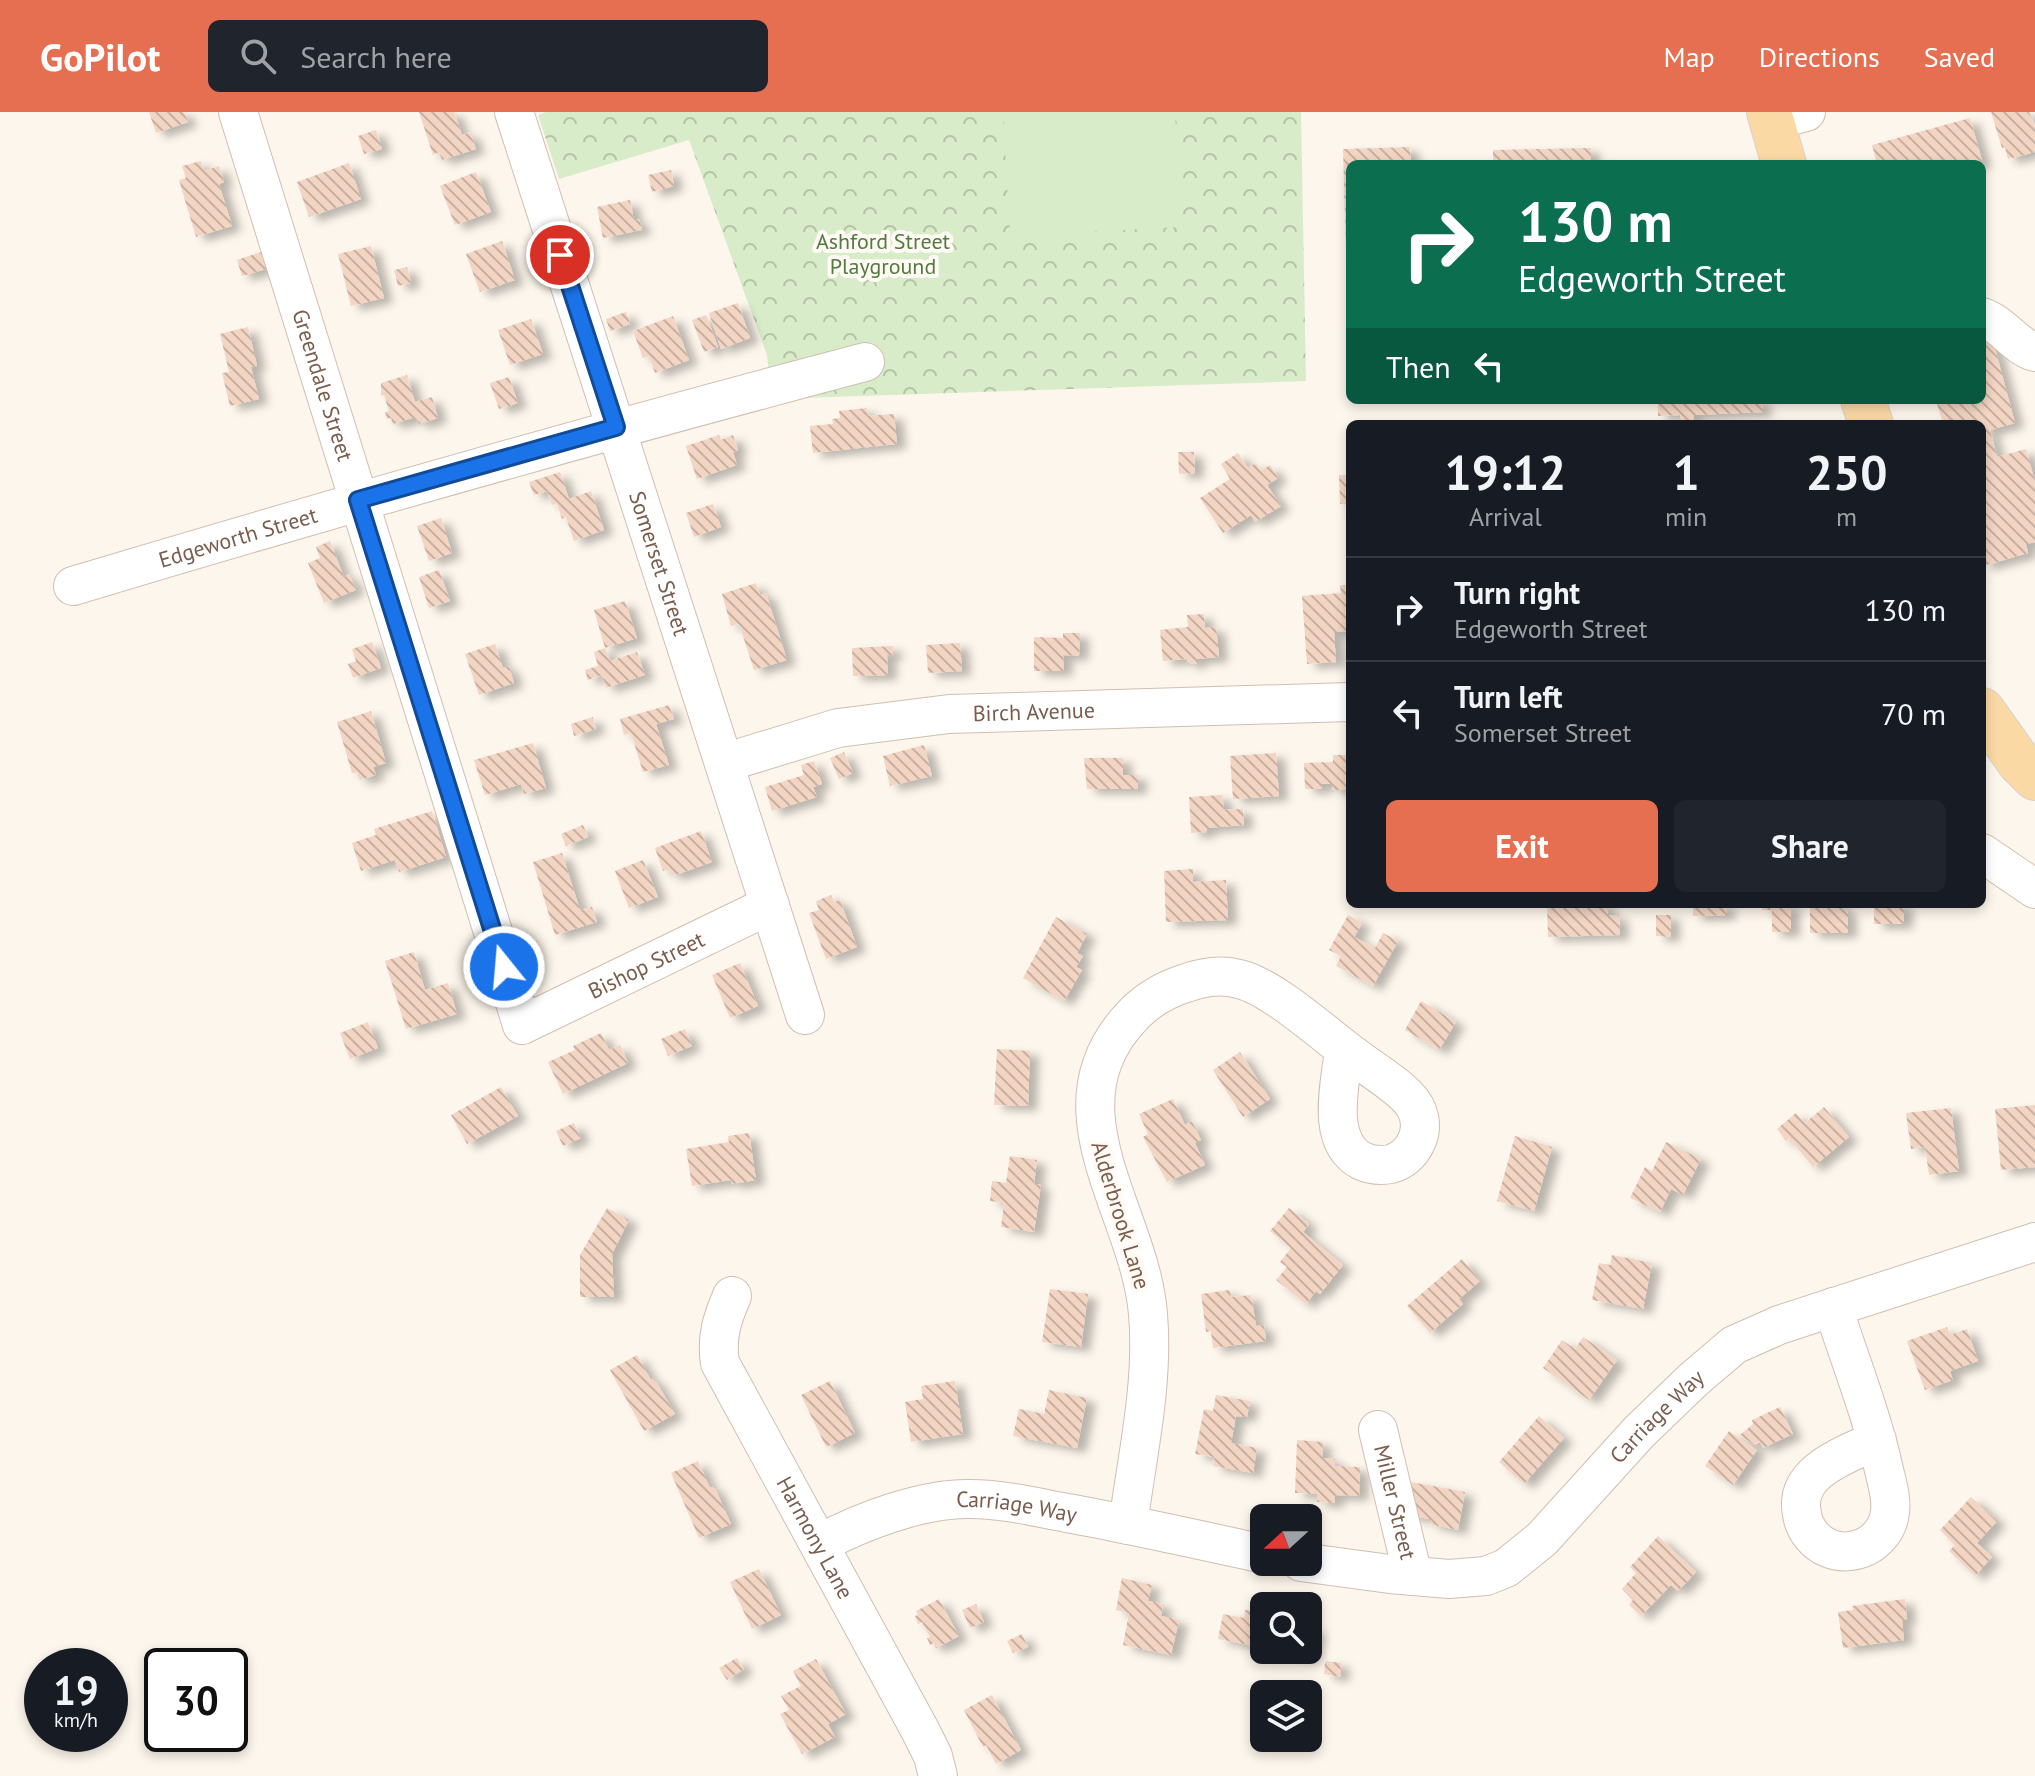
<!DOCTYPE html>
<style>
body{margin:0;font-family:"PT Sans",sans-serif;background:#20242c;color:#f1f3f6;height:100vh;display:flex;flex-direction:column;font-size:30px;white-space:nowrap}
*{box-sizing:border-box;margin:0}
p{font-size:26px;color:#9ea1a6}
.icon{flex:none;width:44px;height:44px;fill:none;stroke:currentColor;stroke-width:2;stroke-linecap:round;stroke-linejoin:round}
.map{position:relative;flex:1;overflow:hidden}
.details{position:absolute;left:1346px;top:308px;width:640px;height:488px;display:flex;flex-direction:column;background:#171b24;border-radius:12px;box-shadow:0 4px 12px #0003}
.details>*{flex:none}
.top-card{position:absolute;left:1346px;top:48px;width:640px;height:244px;border-radius:12px;box-shadow:0 4px 12px #0003;background:#0b6e4f;color:#fff;overflow:hidden}
.needle{width:52px;rotate:249deg}
.buttons{position:absolute;left:1250px;top:1392px;display:grid;gap:16px}
.buttons a{display:grid;place-items:center;width:72px;height:72px;border-radius:12px;background:#171b24;box-shadow:0 4px 12px #0003;font-size:40px}
.speed{position:absolute;left:24px;top:1536px;display:flex;gap:16px;font-size:40px;font-weight:700;text-align:center}
.speed>*{display:grid;place-content:center;width:104px;height:104px;border-radius:50%;background:#171b24;box-shadow:0 4px 12px #0003;line-height:1}
.speed small{font-size:20px;font-weight:400}
.speed .limit{border:4px solid #111;border-radius:12px;background:#fff;color:#111}
.pin{position:absolute;display:grid;place-items:center;width:68px;height:68px;color:#fff;margin:-34px;border:4px solid #fff;border-radius:50%;box-shadow:0 2px 8px #0007}
.me{position:absolute;width:88px;margin:-44px;rotate:343deg;stroke-linejoin:round;filter:drop-shadow(0 0 6px #0008)}
.turn{display:flex;align-items:center;gap:28px;height:168px;padding:0 40px;font-size:36px}
.turn .icon{width:104px;height:104px;stroke-width:2.5}
.turn b{display:block;font-size:56px;line-height:68px}
.then{display:flex;align-items:center;height:76px;padding:0 40px;background:#0003;gap:16px;font-size:30px}
.eta{display:flex;justify-content:space-evenly;align-items:center;height:136px;text-align:center}
.eta b{font-size:48px;font-weight:800;line-height:56px}
.button{display:flex;gap:16px;margin-top:auto;padding:16px 40px}
.button a{flex:1;height:92px;border-radius:12px;background:#e76f51;color:#fff;font-size:32px;font-weight:800;line-height:92px;text-align:center}
.button a+a{background:#20242c;color:#f1f3f6}
ul{padding:0;list-style:none}
li{display:flex;align-items:center;gap:24px;height:104px;padding:0 40px;border-top:2px solid #363941}
li div{flex:1}
li b{display:block;font-size:30px}
li em{font-style:normal}
header{display:flex;align-items:center;gap:48px;box-sizing:border-box;height:112px;padding:0 40px;background:#e76f51;color:#fff}
header strong{font-size:38px}
nav{display:flex;gap:44px;margin-inline-start:auto;font-size:28px}
.search{width:560px;height:72px;background:#20242c;display:flex;align-items:center;gap:20px;box-sizing:border-box;padding:0 28px;border-radius:12px;color:#9ea1a6;font-size:30px}
.map>svg:first-child{display:block}
</style>
<header>
<strong>GoPilot</strong>
<div class="search"><svg class="icon" aria-label="search" viewBox="0 0 24 24"><circle cx="10" cy="10" r="6"/><path d="M15 15l6 6"/></svg>Search here</div>
<nav><a>Map</a><a>Directions</a><a>Saved</a></nav>
</header>
<div class="map">
<svg width="2035" height="1664" viewBox="0 0 2035 1664">
<defs>
<pattern id="forest-crowns" width="20" height="18" patternUnits="userSpaceOnUse" patternTransform="scale(2)"><rect width="20" height="18" fill="#d8ecc9"/><path d="M2 6a3 3 0 1 1 6 0M12 15a3 3 0 1 1 6 0" fill="none" stroke="#b4c2a5"/></pattern>
<pattern id="building-back-hatch" width="6" height="6" patternUnits="userSpaceOnUse" patternTransform="scale(2)"><rect width="6" height="6" fill="#f3d5c3"/><path d="M-1 5l2 2M0 0l6 6M5-1l2 2" fill="none" stroke="#cab0a1"/></pattern>
<filter id="shadow"><feDropShadow dx="9" dy="5" stdDeviation="4" flood-color="#0004"/></filter>
</defs>
<rect width="100%" height="100%" fill="#fdf6ec"/>
<polygon fill="url(#forest-crowns)" points="546,0 1301,0 1306,269 772,287 767,243 689,28 559,67 538,3"/>
<polygon fill="#d8ecc9" points="1003,0 1175,0 1181,115 1010,124"/>
<g fill="url(#building-back-hatch)" filter="url(#shadow)">
<polygon points="149,0 184,0 188,10 156,21"/>
<polygon points="419,0 454,0 462,23 470,20 476,37 442,48 439,40 433,43"/>
<polygon points="1991,0 2029,0 2035,12 2035,40 2008,47 2005,35 2002,36"/>
<polygon points="1970,6 1983,52 1877,52 1872,33"/>
<polygon points="376,18 382,37 364,42 358,24"/>
<polygon points="1410,35 1411,52 1350,52 1350,172 1347,172 1343,37"/>
<polygon points="1591,36 1591,52 1493,52 1493,38"/>
<polygon points="201,49 204,59 219,54 224,70 219,72 232,114 196,125 179,68 186,66 182,54"/>
<polygon points="349,51 361,87 309,105 297,70"/>
<polygon points="671,58 674,74 652,80 648,63"/>
<polygon points="476,60 491,100 455,113 440,74"/>
<polygon points="630,88 634,109 639,107 642,118 603,126 597,95"/>
<polygon points="502,129 515,168 480,180 466,142"/>
<polygon points="371,134 384,186 351,194 338,142"/>
<polygon points="261,140 266,157 242,164 237,148"/>
<polygon points="407,155 411,171 398,174 394,158"/>
<polygon points="738,191 750,226 721,237 709,201"/>
<polygon points="626,200 630,212 610,219 606,207"/>
<polygon points="706,203 718,235 704,240 692,208"/>
<polygon points="673,204 689,248 655,261 649,244 643,246 633,219"/>
<polygon points="531,207 543,242 510,253 498,218"/>
<polygon points="1989,214 2015,311 1990,318 1997,345 2026,337 2035,370 2035,430 2026,432 2028,441 1983,454 1982,441 1985,440 1982,428 1982,312 1943,312 1936,288 1982,288 1982,216"/>
<polygon points="248,215 257,254 251,255 259,287 230,294 222,261 229,260 220,222"/>
<polygon points="407,263 415,290 432,285 438,306 419,312 416,305 393,312 391,306 387,307 385,300 389,299 384,283 381,284 381,271"/>
<polygon points="509,265 518,291 499,297 490,271"/>
<polygon points="1658,288 1762,288 1763,300 1694,303 1694,312 1680,312 1680,303 1658,304"/>
<polygon points="867,296 868,304 894,302 897,332 813,341 810,314 833,312 832,307 840,306 839,299"/>
<polygon points="719,323 721,328 733,323 738,338 733,340 737,353 697,367 686,334"/>
<polygon points="1178,340 1194,340 1195,361 1179,362"/>
<polygon points="1238,341 1248,356 1256,351 1261,359 1270,353 1278,366 1267,373 1281,394 1255,410 1251,403 1223,421 1200,386 1230,367 1221,352"/>
<polygon points="560,360 569,387 591,379 604,418 574,429 566,405 562,407 557,391 552,393 547,379 534,383 529,370"/>
<polygon points="1339,363 1350,363 1350,392 1340,392"/>
<polygon points="713,392 721,415 694,425 686,401"/>
<polygon points="441,406 452,441 429,449 417,414"/>
<polygon points="330,429 344,465 349,462 356,478 324,491 308,451 320,446 316,435"/>
<polygon points="439,458 450,489 429,496 419,465"/>
<polygon points="756,471 760,483 766,481 787,548 754,558 739,512 731,514 722,482"/>
<polygon points="1340,473 1350,473 1350,519 1334,520 1336,550 1307,552 1302,484 1341,481"/>
<polygon points="625,489 637,526 605,536 610,549 637,540 645,563 606,576 602,563 588,568 585,558 598,554 594,540 605,536 594,498"/>
<polygon points="1204,502 1205,516 1216,515 1219,545 1197,547 1197,551 1188,552 1187,547 1163,549 1160,518 1188,515 1187,503"/>
<polygon points="1063,521 1080,521 1079,544 1063,543 1064,559 1034,559 1034,525 1063,526"/>
<polygon points="372,530 381,556 353,566 348,552 356,549 352,537"/>
<polygon points="960,531 962,559 928,561 926,533"/>
<polygon points="495,532 503,556 509,554 514,571 479,583 465,542"/>
<polygon points="893,534 893,543 887,543 888,563 853,564 852,536"/>
<polygon points="669,593 674,607 656,612 669,653 643,660 631,621 624,623 620,607"/>
<polygon points="371,599 386,651 373,655 376,663 360,668 357,660 352,661 337,610"/>
<polygon points="593,605 596,617 574,624 571,612"/>
<polygon points="533,631 546,676 524,682 521,672 485,683 474,648"/>
<polygon points="924,633 932,664 890,674 883,644"/>
<polygon points="844,640 853,661 839,667 830,646"/>
<polygon points="1276,641 1279,684 1233,687 1230,644"/>
<polygon points="1333,643 1350,643 1350,678 1332,678 1332,672 1322,672 1322,677 1305,677 1304,651 1333,650"/>
<polygon points="1084,646 1123,646 1123,663 1138,663 1138,677 1087,677"/>
<polygon points="814,649 822,672 813,675 817,685 772,699 765,675 804,663 801,653"/>
<polygon points="1222,683 1224,698 1243,697 1244,713 1207,716 1207,720 1191,721 1189,685"/>
<polygon points="432,699 446,745 399,760 395,748 361,759 352,731 376,723 374,717"/>
<polygon points="583,713 588,725 566,734 561,722"/>
<polygon points="701,719 712,750 673,764 670,757 663,759 655,736"/>
<polygon points="562,741 580,798 592,795 597,810 555,823 533,750"/>
<polygon points="643,748 658,785 629,796 615,759"/>
<polygon points="1193,757 1193,770 1226,768 1228,808 1166,810 1164,759"/>
<polygon points="831,783 834,790 840,788 857,835 826,847 809,801 819,798 816,789"/>
<polygon points="1547,792 1608,792 1608,803 1619,803 1620,823 1548,825"/>
<polygon points="1693,792 1726,792 1727,803 1693,804"/>
<polygon points="1762,792 1791,792 1791,820 1772,820 1772,798 1762,798"/>
<polygon points="1810,792 1842,792 1842,798 1848,798 1848,821 1810,821"/>
<rect x="1874" y="792" width="30" height="20"/>
<polygon points="1348,803 1362,811 1354,825 1375,836 1383,821 1398,829 1373,874 1336,854 1341,844 1329,838"/>
<polygon points="1656,803 1671,803 1671,825 1656,824"/>
<polygon points="1056,805 1087,822 1077,841 1083,844 1076,855 1082,858 1064,889 1023,866"/>
<polygon points="414,840 425,878 448,871 457,902 406,917 385,849"/>
<polygon points="740,851 758,894 730,906 712,863"/>
<polygon points="1421,889 1456,910 1439,938 1405,918"/>
<polygon points="368,910 378,936 350,947 340,921"/>
<polygon points="685,917 692,934 668,944 661,927"/>
<polygon points="601,921 609,938 620,933 628,951 563,982 548,950 575,938 573,934"/>
<polygon points="997,937 1030,939 1028,994 994,993"/>
<polygon points="1240,940 1270,987 1243,1005 1213,958"/>
<polygon points="501,975 518,1004 467,1032 451,1003"/>
<polygon points="1173,987 1185,1013 1192,1009 1201,1028 1195,1031 1205,1053 1167,1070 1143,1025 1148,1022 1139,1002"/>
<polygon points="2035,993 2035,1055 2001,1058 1995,997"/>
<polygon points="1824,995 1849,1025 1813,1055 1789,1026 1786,1029 1777,1017 1796,1001 1805,1011"/>
<polygon points="1951,996 1959,1059 1929,1063 1925,1035 1911,1037 1906,1001"/>
<polygon points="574,1011 581,1026 563,1034 556,1019"/>
<polygon points="749,1021 756,1068 732,1072 731,1068 692,1074 686,1037 729,1030 728,1024"/>
<polygon points="1515,1024 1552,1035 1534,1099 1497,1089"/>
<polygon points="1666,1030 1701,1047 1683,1083 1671,1077 1660,1100 1630,1086 1645,1055 1652,1059"/>
<polygon points="1010,1044 1037,1048 1034,1072 1041,1073 1034,1120 1001,1115 1004,1091 990,1089 992,1069 1006,1071"/>
<polygon points="607,1096 629,1108 612,1142 614,1185 580,1185 580,1143"/>
<polygon points="1289,1096 1309,1112 1303,1120 1343,1153 1320,1182 1316,1179 1306,1192 1276,1168 1287,1155 1280,1150 1291,1136 1270,1119"/>
<polygon points="1612,1143 1652,1151 1643,1197 1592,1188 1599,1151 1610,1153"/>
<polygon points="1462,1147 1480,1169 1459,1187 1463,1192 1430,1221 1407,1194"/>
<polygon points="1050,1177 1088,1182 1081,1235 1042,1230"/>
<polygon points="1230,1178 1231,1185 1251,1183 1256,1214 1264,1213 1266,1229 1213,1236 1211,1219 1206,1220 1201,1182"/>
<polygon points="1947,1215 1950,1223 1967,1217 1978,1249 1950,1259 1953,1268 1925,1278 1907,1229"/>
<polygon points="1583,1225 1617,1248 1589,1288 1543,1256 1562,1228 1575,1237"/>
<polygon points="637,1243 651,1268 654,1266 675,1302 644,1319 610,1258"/>
<polygon points="830,1269 855,1321 826,1335 801,1283"/>
<polygon points="955,1269 963,1322 911,1330 905,1290 923,1287 921,1274"/>
<polygon points="1049,1278 1087,1286 1077,1336 1013,1324 1019,1297 1044,1302"/>
<polygon points="1216,1283 1250,1289 1247,1305 1236,1304 1231,1331 1257,1336 1253,1361 1213,1354 1215,1345 1195,1342 1204,1297 1213,1299"/>
<polygon points="1780,1295 1793,1322 1763,1336 1760,1330 1754,1333 1740,1323 1753,1312 1752,1308"/>
<polygon points="1539,1304 1564,1326 1524,1372 1499,1350"/>
<polygon points="1729,1319 1757,1338 1733,1373 1705,1354"/>
<polygon points="1297,1328 1323,1330 1322,1346 1335,1347 1334,1354 1360,1355 1359,1384 1335,1383 1335,1391 1317,1390 1317,1382 1295,1381"/>
<polygon points="698,1349 710,1376 714,1374 731,1412 699,1426 671,1361"/>
<polygon points="1411,1370 1465,1380 1458,1418 1430,1412 1430,1407 1405,1403"/>
<polygon points="1971,1385 1997,1409 1977,1431 1992,1445 1975,1464 1949,1439 1955,1433 1940,1418"/>
<polygon points="1658,1424 1696,1460 1678,1479 1671,1473 1641,1504 1629,1493 1633,1488 1622,1477 1636,1461 1630,1455"/>
<polygon points="759,1457 781,1503 752,1517 730,1470"/>
<polygon points="1122,1466 1152,1473 1148,1489 1163,1492 1161,1504 1179,1508 1171,1543 1123,1533 1129,1501 1116,1498"/>
<polygon points="939,1487 959,1524 936,1536 934,1531 930,1533 927,1526 930,1525 922,1510 918,1512 915,1504 918,1503 916,1499"/>
<polygon points="1905,1487 1907,1507 1902,1508 1904,1528 1843,1536 1838,1500 1853,1498 1852,1494"/>
<polygon points="976,1492 984,1510 970,1516 962,1498"/>
<polygon points="1261,1493 1264,1494 1264,1536 1218,1527 1223,1502 1244,1506 1245,1498 1260,1500"/>
<polygon points="1308,1516 1317,1517 1311,1545 1281,1539 1308,1538"/>
<polygon points="1022,1522 1028,1535 1013,1541 1007,1529"/>
<polygon points="737,1546 744,1557 727,1568 719,1556"/>
<polygon points="816,1547 846,1602 828,1612 835,1625 802,1642 780,1602 789,1598 781,1584 801,1574 793,1559"/>
<polygon points="1325,1549 1341,1551 1340,1565 1324,1562"/>
<polygon points="992,1583 1021,1638 996,1652 986,1633 983,1635 964,1598"/>
</g>
<g fill="none" stroke-linecap="round" stroke-linejoin="round">
<defs>
<g id="minor">
<path id="s1" d="M238,0L522,913L770,793"/>
<path id="s2" d="M514,0L805,903"/>
<polyline points="1772,9 1806,0"/>
<path d="M1982,205C2003,212 2016,235 2035,240"/>
<path id="s3" d="M73,474C336,395 600,320 865,250"/>
<path id="s4" d="M724,651L838,616L949,602L1350,590"/>
<polyline points="1982,741 2035,777"/>
<path id="s5" d="M732,1184C722,1207 716,1225 720,1251L920,1618L933,1644L938,1664"/>
<path d="M1833,1195C1850,1249 1872,1303 1884,1358C1887,1371 1892,1386 1890,1400C1888,1420 1871,1437 1850,1439C1836,1441 1821,1435 1812,1424C1807,1418 1803,1410 1802,1402C1793,1359 1846,1343 1877,1328"/>
<path id="s6" d="M1378,1318L1413,1464"/>
<path d="M1128,1413C1137,1344 1154,1272 1148,1202C1140,1099 1042,995 1135,901C1149,887 1167,877 1186,871C1203,865 1222,862 1239,867C1273,875 1325,923 1354,944C1371,958 1410,979 1417,999C1426,1021 1413,1045 1391,1052C1381,1054 1371,1053 1362,1049C1324,1029 1341,970 1344,937"/>
<path id="s7" d="M819,1432C860,1410 922,1386 970,1387C1004,1387 1039,1396 1073,1402C1137,1414 1200,1428 1264,1442"/>
<path id="s8" d="M1301,1450L1390,1462L1449,1467L1486,1464L1506,1456L1542,1427L1639,1320L1693,1268L1734,1233L1779,1213L2035,1130"/>
</g>
<g id="major">
<polyline points="1769,0 1784,52"/>
<polyline points="1863,288 1871,312"/>
<polyline points="1982,598 2020,651 2035,666"/>
</g>
</defs>
<use href="#minor" stroke="#d1beb0" stroke-width="40"/>
<use href="#major" stroke="#dad1cd" stroke-width="46"/>
<use href="#minor" stroke="#fff" stroke-width="38"/>
<use href="#major" stroke="#fbd9a5" stroke-width="44"/>
</g>
<g fill="none" stroke-linecap="round" stroke-linejoin="round">
<defs>
<polyline id="route" points="504,855 358,388 616,315 560,143"/>
</defs>
<use href="#route" stroke="#114b97" stroke-width="20"/>
<use href="#route" stroke="#1a73e8" stroke-width="14"/>
</g>
<g text-anchor="middle" dominant-baseline="central" stroke-width="8" stroke-linejoin="round" paint-order="stroke">
<g font-size="22" fill="#537a41" stroke="#fffaf3">
<text x="883" y="129">Ashford Street<tspan x="883" dy="25">Playground</tspan></text>
</g>
<g font-size="22" fill="#7a5c4d" stroke="#fffaf3">
<text stroke="none"><textPath href="#s1" startOffset="286">Greendale Street</textPath></text>
<text stroke="none"><textPath href="#s3" startOffset="172">Edgeworth Street</textPath></text>
<text stroke="none"><textPath href="#s2" startOffset="474">Somerset Street</textPath></text>
<text stroke="none"><textPath href="#s4" startOffset="316">Birch Avenue</textPath></text>
<text stroke="none"><textPath href="#s1" startOffset="1094">Bishop Street</textPath></text>
<text transform="translate(1121 1103) rotate(73)">Alderbrook Lane</text>
<text stroke="none"><textPath href="#s8" startOffset="422">Carriage Way</textPath></text>
<text stroke="none"><textPath href="#s6" startOffset="74">Miller Street</textPath></text>
<text stroke="none"><textPath href="#s7" startOffset="206">Carriage Way</textPath></text>
<text stroke="none"><textPath href="#s5" startOffset="268">Harmony Lane</textPath></text>
</g>
</g>
</svg>
<div class="buttons">
<a><svg class="needle" viewBox="-14 -14 28 28"><path d="M0-13l5 13h-10z" fill="#e53935"/><path d="M0 13l5-13h-10z" fill="#9ea1a6"/></svg></a>
<a><svg class="icon" aria-label="search" viewBox="0 0 24 24"><circle cx="10" cy="10" r="6"/><path d="M15 15l6 6"/></svg></a>
<a><svg class="icon" aria-label="layers" viewBox="0 0 24 24"><path d="M12 4l9 5-9 5-9-5zM3 14l9 5 9-5"/></svg></a>
</div>
<div class="speed"><div>19<small>km/h</small></div><div class="limit">30</div></div>
<div class="pin" style="left:560px;top:143px;background:#d93025"><svg class="icon" aria-label="arrive" viewBox="0 0 24 24"><path d="M6 21V4h12l-3 4 3 4H6"/></svg></div>
<svg class="me" style="left:504px;top:855px" viewBox="-20 -20 40 40"><circle r="17" fill="#1a73e8" stroke="#fff" stroke-width="3"/><path d="M0-11L8 9 0 5-8 9z" fill="#fff"/></svg>
<div class="top-card">
<div class="turn"><svg class="icon" aria-label="right" viewBox="0 0 24 24"><path d="M7 20v-9h11M14 6l5 5-5 5"/></svg><div><b>130 m</b>Edgeworth Street</div></div>
<div class="then">Then<svg class="icon" aria-label="left" viewBox="0 0 24 24"><path d="M17 20v-9H6M10 6l-5 5 5 5"/></svg></div>
</div>
<section class="details">
<div class="eta">
<div><b>19:12</b><p>Arrival</p></div>
<div><b>1</b><p>min</p></div>
<div><b>250</b><p>m</p></div>
</div>
<ul>
<li><svg class="icon" aria-label="right" viewBox="0 0 24 24"><path d="M7 20v-9h11M14 6l5 5-5 5"/></svg><div><b>Turn right</b><p>Edgeworth Street</p></div><em>130 m</em></li>
<li><svg class="icon" aria-label="left" viewBox="0 0 24 24"><path d="M17 20v-9H6M10 6l-5 5 5 5"/></svg><div><b>Turn left</b><p>Somerset Street</p></div><em>70 m</em></li>
</ul>
<div class="button"><a>Exit</a><a>Share</a></div>
</section>
</div>
